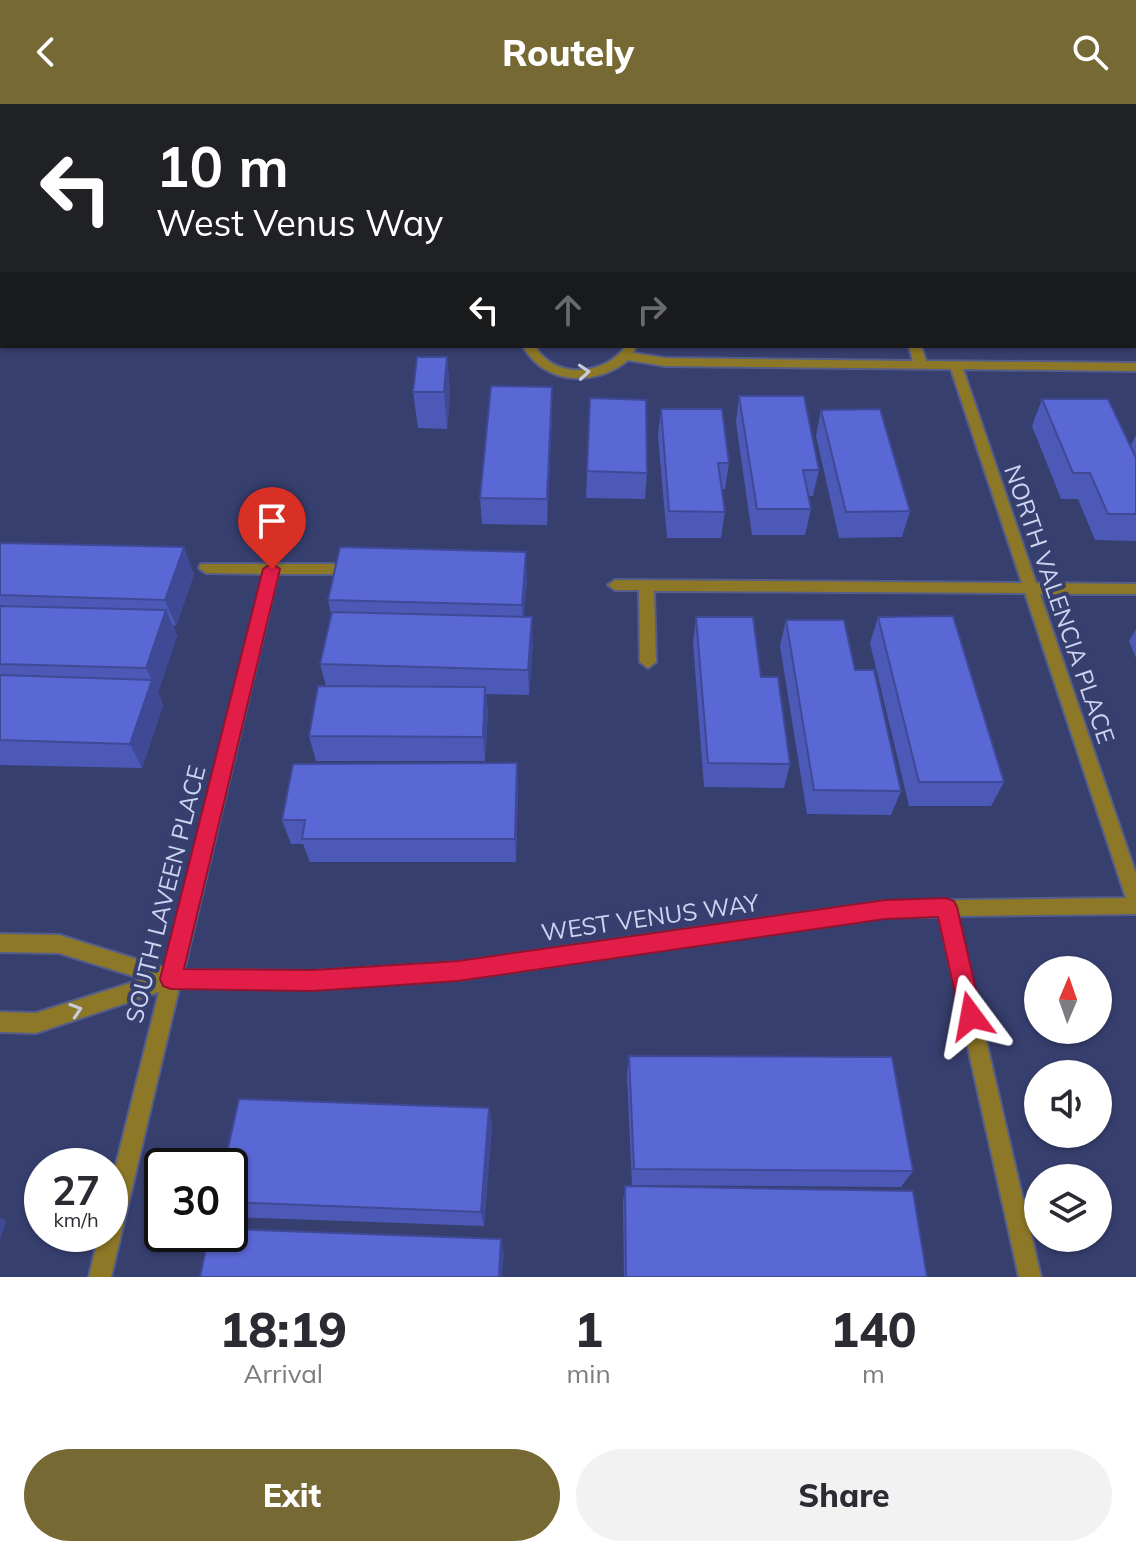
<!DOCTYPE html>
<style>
body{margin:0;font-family:Mulish,sans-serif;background:#f2f2f3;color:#2b2b33;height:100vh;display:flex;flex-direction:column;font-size:30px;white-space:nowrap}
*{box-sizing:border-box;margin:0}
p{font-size:26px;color:#7c7c81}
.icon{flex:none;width:44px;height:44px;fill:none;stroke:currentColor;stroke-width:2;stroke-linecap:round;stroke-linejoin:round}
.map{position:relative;height:1173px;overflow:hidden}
.panel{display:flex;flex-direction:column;background:#fff;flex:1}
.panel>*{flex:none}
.banner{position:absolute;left:0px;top:0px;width:1136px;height:244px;box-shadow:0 2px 6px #0004;background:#202124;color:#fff;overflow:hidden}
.needle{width:52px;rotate:2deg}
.fabs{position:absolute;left:1024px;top:852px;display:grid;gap:16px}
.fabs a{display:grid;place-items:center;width:88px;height:88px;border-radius:50%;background:#fff;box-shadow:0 2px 6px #0004;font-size:40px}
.speed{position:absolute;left:24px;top:1044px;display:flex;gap:16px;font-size:40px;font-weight:700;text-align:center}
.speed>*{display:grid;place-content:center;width:104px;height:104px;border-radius:50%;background:#fff;box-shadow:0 2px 6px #0004;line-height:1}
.speed small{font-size:20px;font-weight:400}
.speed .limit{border:4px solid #111;border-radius:12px;background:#fff;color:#111}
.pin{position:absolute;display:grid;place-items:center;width:68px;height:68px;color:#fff;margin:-82px -34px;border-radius:50% 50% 50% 0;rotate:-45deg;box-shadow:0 0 8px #0007}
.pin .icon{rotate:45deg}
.me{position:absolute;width:88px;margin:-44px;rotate:347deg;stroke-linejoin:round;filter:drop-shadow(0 0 6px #0008)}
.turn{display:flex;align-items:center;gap:28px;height:168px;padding:0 24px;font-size:36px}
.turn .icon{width:104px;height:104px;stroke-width:2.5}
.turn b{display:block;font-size:56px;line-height:68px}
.lanes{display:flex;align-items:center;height:76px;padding:0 24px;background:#0003;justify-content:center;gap:40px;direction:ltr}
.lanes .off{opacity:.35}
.eta{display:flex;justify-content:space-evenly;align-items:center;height:136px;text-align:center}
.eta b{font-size:48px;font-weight:800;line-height:56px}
.cta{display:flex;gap:16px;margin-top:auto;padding:16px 24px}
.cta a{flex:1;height:92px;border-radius:48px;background:#776933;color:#fff;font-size:32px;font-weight:800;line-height:92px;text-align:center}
.cta a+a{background:#f2f2f3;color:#2b2b33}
header{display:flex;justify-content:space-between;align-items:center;height:104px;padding:0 24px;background:#776933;color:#fff;font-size:36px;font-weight:800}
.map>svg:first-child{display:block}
</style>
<header><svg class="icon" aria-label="back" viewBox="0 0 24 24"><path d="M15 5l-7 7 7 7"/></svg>Routely<svg class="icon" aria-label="search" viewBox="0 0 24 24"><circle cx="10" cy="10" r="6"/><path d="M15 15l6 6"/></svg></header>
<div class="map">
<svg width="1136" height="1173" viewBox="0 0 1136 1173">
<rect width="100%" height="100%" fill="#373f6f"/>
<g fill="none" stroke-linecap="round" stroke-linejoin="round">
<defs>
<g id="street">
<rect x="1134" y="45" width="2" height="6"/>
<path d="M523,242H535C554,276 605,272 626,242H636L633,249L665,254L913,257L909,242H921L926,257L1136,259V267L963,265L1036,479L1136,480V490H1040L1136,770V810L957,812L1041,1173H1019L939,813H885L458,876L313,885L179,884L111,1173H89L99,1130H110V1085L159,888L36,929L0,928V908L36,909L143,875L59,849L0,848V830L59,831L165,864L264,470L206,469L199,464L201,460H333L340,465L333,470H278L184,866L313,867L458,858L885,797L1126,794L1025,489L654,487L656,558L648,564L640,558L639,486H615L608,481L615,476L1022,479L951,265L665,262L628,256C596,283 544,281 523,242Z"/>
</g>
<g id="secondary">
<polygon points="42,0 52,0 41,2"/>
<polygon points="102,0 112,0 100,2"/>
<polygon points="0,63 2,63 0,72"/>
</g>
</defs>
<use href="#street" stroke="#555d89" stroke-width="4"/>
<use href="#secondary" stroke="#555d89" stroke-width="4"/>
<use href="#street" fill="#8d7827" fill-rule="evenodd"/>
<use href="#secondary" fill="#af952c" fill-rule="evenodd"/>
</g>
<g fill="#4d59b7">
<polygon points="248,0 319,0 318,2 248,2"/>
<polygon points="327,0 381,0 380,2 327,2"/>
<rect x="407" y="0" width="49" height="2"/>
<rect x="643" y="0" width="57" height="2"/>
<polygon points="726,0 784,0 783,2 747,2 746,1"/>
<polygon points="800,0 869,0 868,2 800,2"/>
<polygon points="1134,88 1136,88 1136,136 1134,132"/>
<polygon points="447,253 450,289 447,325 418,324 413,288"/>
<polygon points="552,283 552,309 547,421 482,420 480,394"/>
<polygon points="739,292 819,366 813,392 808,392 811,405 805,431 752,431 736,318"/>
<polygon points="1042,295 1136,354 1136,437 1095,436 1078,395 1061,395 1032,322"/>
<polygon points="661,305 729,359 725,385 722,385 725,408 721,434 667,434 658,332"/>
<polygon points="821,306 910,407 902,433 839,434 816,332"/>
<polygon points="1136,331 1136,351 1131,341"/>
<polygon points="587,367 647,369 645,395 586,394"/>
<polygon points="0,439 194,470 176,522 173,521 177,532 158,588 163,601 142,664 0,661"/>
<polygon points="527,474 524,512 533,538 529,591 486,590 488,608 485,657 316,657 309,632 326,582 320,560 331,510 328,496"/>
<polygon points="696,513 761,573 790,660 784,684 704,683 693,538"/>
<polygon points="878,513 1004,678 991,702 909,702 870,539"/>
<polygon points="786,516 855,566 901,687 891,711 807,710 780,542"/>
<polygon points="1136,525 1136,554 1129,537"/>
<polygon points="517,659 518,684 516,758 310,758 303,740 291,740 282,716"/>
<polygon points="629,952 913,1067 901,1083 632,1081 627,971"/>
<polygon points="492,1021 484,1122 230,1113 230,1062"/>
<polygon points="625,1082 927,1173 624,1173 623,1098"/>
</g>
<g fill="#3f4995">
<polygon points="447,253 450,289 447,325 444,288"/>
<polygon points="552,283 552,309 547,421 547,395"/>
<polygon points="184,443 194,470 176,522 165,496"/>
<polygon points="526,448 527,474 523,527 522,501"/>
<polygon points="166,506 177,532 158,588 163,601 142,664 130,640 152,576 146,564"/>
<polygon points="532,513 533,538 529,591 528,566"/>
<polygon points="485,583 488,608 485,657 483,633"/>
<polygon points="517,659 518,684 516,758 515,735"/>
<polygon points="489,1004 492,1021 484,1122 481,1108"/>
<polygon points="0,1113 6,1117 0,1136"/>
<polygon points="501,1135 504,1149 502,1173 499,1173"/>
</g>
<g fill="#5a68d5" stroke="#3f4995" stroke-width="2">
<rect x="583" y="0" width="26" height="2"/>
<polygon points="957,0 997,0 998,2 958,2"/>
<polygon points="417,253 447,253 444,288 413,288"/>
<polygon points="491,282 552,283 547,395 480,394"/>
<polygon points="739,292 804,292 819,366 803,366 811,405 757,405"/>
<polygon points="590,294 646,296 647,369 587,367"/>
<polygon points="1042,295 1108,295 1136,354 1136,410 1108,410 1090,369 1073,369"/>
<polygon points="661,305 722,305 729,359 718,359 725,408 669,407"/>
<polygon points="880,305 910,407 846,408 821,306"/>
<polygon points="0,439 184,443 165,496 0,491"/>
<polygon points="340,443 526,448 522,501 328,496"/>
<polygon points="0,502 166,506 146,564 0,560"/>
<polygon points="332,508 532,513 528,566 320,560"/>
<polygon points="953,512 1004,678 919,678 878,513"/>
<polygon points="696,513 753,513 761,573 778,573 790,660 708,659"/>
<polygon points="786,516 844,516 855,566 874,566 901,687 814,686"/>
<polygon points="0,571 152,576 130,640 0,636"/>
<polygon points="318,582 485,583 483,633 309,632"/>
<polygon points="517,659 515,735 302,735 305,716 282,716 293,660"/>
<polygon points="629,952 892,953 913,1067 634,1065"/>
<polygon points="239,995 489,1004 481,1108 230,1098 230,1062 224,1062"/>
<polygon points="625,1082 913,1087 927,1173 626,1173"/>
<polygon points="230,1125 501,1135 499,1173 200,1173 209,1130 230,1130"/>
</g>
<defs><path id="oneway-chevron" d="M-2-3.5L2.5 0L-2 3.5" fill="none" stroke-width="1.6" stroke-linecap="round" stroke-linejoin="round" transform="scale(2)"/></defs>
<g stroke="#c6cbdd">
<use href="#oneway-chevron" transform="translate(584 268) rotate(-4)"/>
<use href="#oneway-chevron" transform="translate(76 906) rotate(-18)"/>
</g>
<polygon fill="#e11d48" stroke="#92132f" stroke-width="2" points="272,459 280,465 184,865 313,866 458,857 885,796 946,794 954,797 957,803 982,912 979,920 971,923 963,920 960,912 938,813 885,815 458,877 313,887 171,885 163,882 160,875 263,465"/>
<g text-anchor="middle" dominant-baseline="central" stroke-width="8" stroke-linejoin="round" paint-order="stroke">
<g font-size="24" fill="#ccd4f1" stroke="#373f6f">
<text transform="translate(1060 500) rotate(71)">NORTH VALENCIA PLACE</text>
<text transform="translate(165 790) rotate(-76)">SOUTH LAVEEN PLACE</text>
<text transform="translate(650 813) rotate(-8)">WEST VENUS WAY</text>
</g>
</g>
</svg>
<div class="fabs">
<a><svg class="needle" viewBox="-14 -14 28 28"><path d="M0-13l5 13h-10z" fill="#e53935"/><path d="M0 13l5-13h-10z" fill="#7c7c81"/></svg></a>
<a><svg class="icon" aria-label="sound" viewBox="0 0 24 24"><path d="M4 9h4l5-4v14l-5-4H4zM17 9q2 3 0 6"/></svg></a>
<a><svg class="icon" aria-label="layers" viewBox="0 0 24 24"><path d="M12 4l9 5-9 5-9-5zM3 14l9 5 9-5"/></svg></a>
</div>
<div class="speed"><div>27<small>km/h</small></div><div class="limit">30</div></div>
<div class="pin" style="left:272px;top:465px;background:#d93025"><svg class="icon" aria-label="arrive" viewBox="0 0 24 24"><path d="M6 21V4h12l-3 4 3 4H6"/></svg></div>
<svg class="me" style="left:971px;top:912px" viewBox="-20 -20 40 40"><path d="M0-17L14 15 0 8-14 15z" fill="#e11d48" stroke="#fff" stroke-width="4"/></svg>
<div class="banner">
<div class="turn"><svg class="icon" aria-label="left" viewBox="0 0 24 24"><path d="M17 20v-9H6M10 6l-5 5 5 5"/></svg><div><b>10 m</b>West Venus Way</div></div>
<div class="lanes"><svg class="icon" aria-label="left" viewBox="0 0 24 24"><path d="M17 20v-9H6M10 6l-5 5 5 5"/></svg><svg class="icon off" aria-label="ahead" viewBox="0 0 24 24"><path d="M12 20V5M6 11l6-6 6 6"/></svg><svg class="icon off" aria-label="right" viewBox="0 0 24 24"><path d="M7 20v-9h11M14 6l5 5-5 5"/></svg></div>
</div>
</div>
<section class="panel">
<div class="eta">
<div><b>18:19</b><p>Arrival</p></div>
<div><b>1</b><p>min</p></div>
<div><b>140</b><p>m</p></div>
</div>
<div class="cta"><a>Exit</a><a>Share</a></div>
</section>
